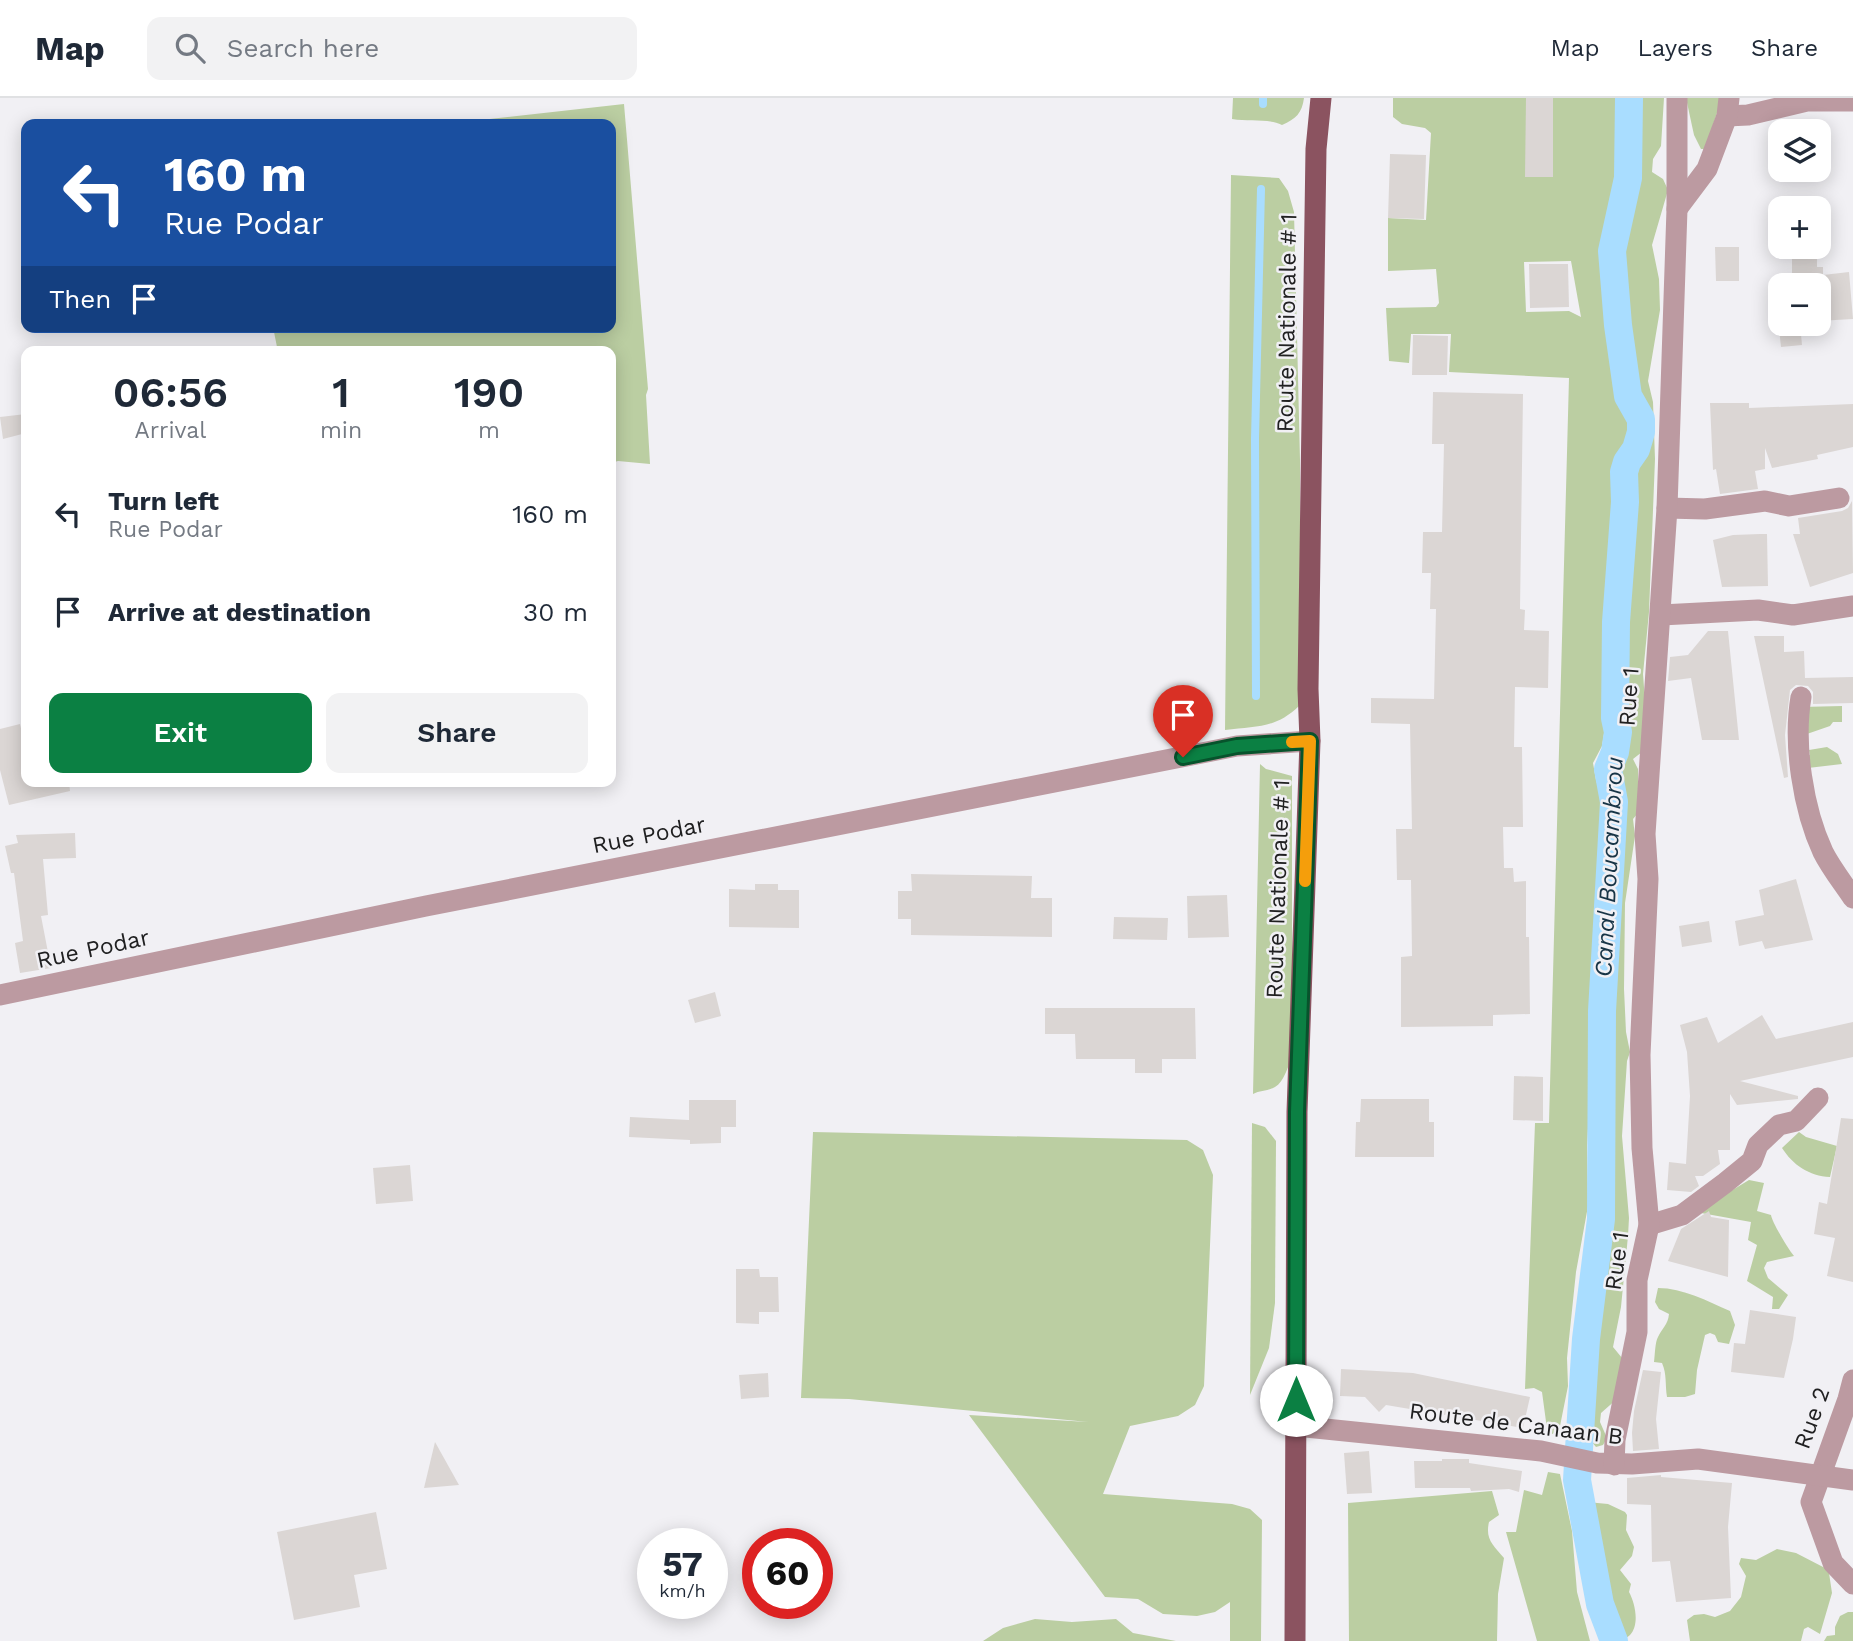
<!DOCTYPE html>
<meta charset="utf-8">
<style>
body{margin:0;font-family:"Work Sans",sans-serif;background:#f2f2f3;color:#1f2937;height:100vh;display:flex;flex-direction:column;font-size:26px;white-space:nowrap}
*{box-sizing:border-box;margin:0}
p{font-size:23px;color:#747a83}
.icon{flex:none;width:38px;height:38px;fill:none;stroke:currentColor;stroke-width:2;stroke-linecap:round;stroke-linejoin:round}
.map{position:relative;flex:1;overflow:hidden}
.drawer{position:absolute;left:21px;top:248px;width:595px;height:441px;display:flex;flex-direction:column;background:#fff;border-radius:14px;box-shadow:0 4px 18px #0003}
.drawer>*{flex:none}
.banner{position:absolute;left:21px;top:21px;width:595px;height:214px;border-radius:14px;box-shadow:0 4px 18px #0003;background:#1a4fa0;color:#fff;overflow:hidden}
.fabs{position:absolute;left:1768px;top:21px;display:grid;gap:14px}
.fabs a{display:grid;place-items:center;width:63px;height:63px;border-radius:14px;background:#fff;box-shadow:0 4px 18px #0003;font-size:35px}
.speed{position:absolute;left:637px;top:1430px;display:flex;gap:14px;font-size:35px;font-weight:700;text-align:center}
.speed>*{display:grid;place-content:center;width:91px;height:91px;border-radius:50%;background:#fff;box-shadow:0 4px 18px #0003;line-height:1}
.speed small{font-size:18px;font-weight:400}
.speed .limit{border:10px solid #d22;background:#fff;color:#111}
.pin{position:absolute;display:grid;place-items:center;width:60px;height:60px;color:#fff;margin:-72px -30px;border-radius:50% 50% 50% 0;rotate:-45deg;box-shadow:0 0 7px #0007}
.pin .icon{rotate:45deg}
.me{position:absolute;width:77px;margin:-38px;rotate:0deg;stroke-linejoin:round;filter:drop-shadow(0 0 5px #0008)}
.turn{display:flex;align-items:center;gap:24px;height:147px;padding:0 28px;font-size:32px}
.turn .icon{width:91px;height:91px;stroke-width:2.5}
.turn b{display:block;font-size:49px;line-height:60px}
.then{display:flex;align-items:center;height:66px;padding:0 28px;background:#0003;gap:14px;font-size:26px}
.eta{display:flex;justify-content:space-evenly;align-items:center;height:119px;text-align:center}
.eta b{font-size:42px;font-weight:600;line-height:49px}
.button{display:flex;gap:14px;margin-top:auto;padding:14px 28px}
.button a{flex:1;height:80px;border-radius:14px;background:#0b8043;color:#fff;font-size:28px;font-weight:600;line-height:80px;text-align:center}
.button a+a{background:#f2f2f3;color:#1f2937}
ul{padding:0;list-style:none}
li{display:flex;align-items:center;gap:21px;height:98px;padding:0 28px}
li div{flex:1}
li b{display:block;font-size:26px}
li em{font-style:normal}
header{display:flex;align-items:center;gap:42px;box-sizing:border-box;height:98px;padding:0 35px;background:#fff;border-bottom:2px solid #e0e1e3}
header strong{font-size:33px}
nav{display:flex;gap:38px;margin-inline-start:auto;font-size:24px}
.search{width:490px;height:63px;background:#f2f2f3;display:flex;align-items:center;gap:18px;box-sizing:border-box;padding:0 24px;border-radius:14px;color:#747a83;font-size:26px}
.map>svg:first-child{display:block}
</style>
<header>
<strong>Map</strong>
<div class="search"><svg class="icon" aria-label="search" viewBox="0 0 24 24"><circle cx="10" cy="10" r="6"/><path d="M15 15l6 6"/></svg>Search here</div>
<nav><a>Map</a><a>Layers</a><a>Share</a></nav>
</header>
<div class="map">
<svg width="1853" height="1543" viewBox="0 0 1853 1543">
<rect width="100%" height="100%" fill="#f1f0f4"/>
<g fill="#bbcea2" fill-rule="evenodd">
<path d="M1233,0H1304C1302,15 1296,21 1282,27C1268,20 1249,24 1232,21Z"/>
<path d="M1393,0H1626L1625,79L1608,156L1624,310L1630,324L1629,343L1620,363L1615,398L1616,458L1608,571L1610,599L1602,648L1593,665L1596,682L1606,715L1587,1048L1588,1108L1576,1174L1567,1260L1568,1288L1559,1333L1552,1336L1547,1331L1542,1294L1534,1290L1525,1291L1535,1025H1549L1569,280L1449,274L1451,236H1411L1409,265L1389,263L1386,210L1436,209L1439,205L1436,171L1388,173V120L1426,122L1431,35L1425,30L1402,26L1393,19ZM1571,163L1581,219L1569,213L1526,214L1524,164Z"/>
<polygon points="1635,0 1664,0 1661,48 1653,61 1652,74 1663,81 1668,92 1652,147 1659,181 1660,212 1648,283 1653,304 1655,361 1649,514 1643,576 1645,603 1642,654 1633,661 1638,671 1638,715 1633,721 1635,738 1625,805 1624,891 1626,934 1630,954 1627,963 1622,1038 1629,1120 1628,1138 1621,1209 1613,1249 1627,1266 1618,1300 1601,1315 1600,1324 1607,1340 1603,1347 1596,1349 1591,1343 1592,1330 1588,1304 1593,1270 1594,1219 1603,1161 1612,946 1611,930 1606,911 1612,793 1617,762 1618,689 1614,671 1623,631 1620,594 1623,518 1625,483 1633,446 1631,367 1639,355 1646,331 1641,310 1633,298 1633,286 1621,219 1616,156 1634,81"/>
<polygon points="1686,0 1722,0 1705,51 1701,51 1694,37"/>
<polygon points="624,6 648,291 646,297 650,366 618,363 611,365 611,254 278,254 273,229 611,229 611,26 444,26"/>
<path d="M1231,77L1279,80L1288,93L1294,114L1300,362V580L1299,608C1275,631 1256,628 1225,632Z"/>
<polygon points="1842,608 1842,624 1833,624 1830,628 1804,637 1801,609"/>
<polygon points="1827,649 1838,656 1842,666 1808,670 1806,658 1810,657 1809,652"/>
<path d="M1260,666L1266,671L1292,678V959C1288,968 1284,984 1275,989C1268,993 1260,992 1253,996Z"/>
<polygon points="1252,1025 1265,1029 1276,1043 1275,1205 1269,1250 1250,1297"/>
<polygon points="813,1034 1187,1042 1203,1052 1213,1077 1204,1288 1195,1307 1178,1318 1130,1328 1103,1396 1232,1406 1250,1411 1262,1422 1261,1543 1230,1543 1230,1504 1215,1514 1197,1518 1163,1516 1138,1501 1105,1499 969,1317 1088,1324 849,1301 801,1300"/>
<path d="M1799,1034L1806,1039L1837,1048L1830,1079C1809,1078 1793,1067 1782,1050Z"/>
<path d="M1749,1082L1764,1085L1757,1113L1771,1117C1772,1124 1788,1151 1794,1158L1767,1164L1764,1170L1768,1180L1788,1197L1779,1211H1772L1773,1199L1747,1183L1757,1147L1748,1142L1751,1124L1701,1115L1716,1102Z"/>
<path d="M1658,1190C1683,1190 1707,1203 1730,1213L1735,1227L1729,1246L1718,1244L1715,1237L1710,1235L1705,1237L1697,1272L1695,1296L1685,1299H1667C1665,1287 1667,1276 1662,1265L1654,1264C1655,1257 1655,1244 1658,1239C1662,1230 1668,1227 1669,1216L1659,1211L1655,1204Z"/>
<polygon points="1548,1374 1560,1376 1572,1433 1577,1494 1590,1543 1537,1543 1506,1434 1516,1434 1524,1392 1542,1397"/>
<path d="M1577,1385L1580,1386L1587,1404L1608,1406L1625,1414L1627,1417L1626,1432L1634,1449L1632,1458L1620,1472L1631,1486L1629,1494C1635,1505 1640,1526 1630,1537C1624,1543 1613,1543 1604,1543L1590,1503L1582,1427L1574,1394Z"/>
<path d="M1492,1393L1499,1417L1489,1424C1485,1441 1493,1447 1504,1460L1498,1496L1497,1543H1349L1348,1405Z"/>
<polygon points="1777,1451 1796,1455 1825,1470 1829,1475 1832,1495 1820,1536 1808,1529 1804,1531 1801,1543 1690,1543 1687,1522 1694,1517 1704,1516 1715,1519 1730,1513 1741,1499 1746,1478 1739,1466 1741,1460 1756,1462"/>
<polygon points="1848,1514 1853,1514 1853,1543 1824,1543 1827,1538 1835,1537 1835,1529 1840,1518"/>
<polygon points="1035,1521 1072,1524 1116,1521 1133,1535 1176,1543 983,1543 1003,1530"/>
</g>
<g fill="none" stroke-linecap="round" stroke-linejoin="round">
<g stroke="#a9ddff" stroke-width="8">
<polyline points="1263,6 1263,0"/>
<polyline points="1256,598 1255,341 1261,91"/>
</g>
<polyline stroke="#a9ddff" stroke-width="28" points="1614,1543 1600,1506 1577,1382 1586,1241 1601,1121 1602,913 1614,704 1608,671 1615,654 1618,634 1615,620 1616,524 1625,404 1624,374 1627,364 1636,351 1641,334 1641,321 1628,298 1618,227 1612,153 1628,80 1629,0"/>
</g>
<g fill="#dbd6d4">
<polygon points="1526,0 1553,0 1553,79 1525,79"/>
<polygon points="1390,56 1426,57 1424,121 1388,120"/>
<polygon points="1715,149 1739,149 1739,183 1716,183"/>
<polygon points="1792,155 1817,155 1817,169 1823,169 1823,177 1849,174 1853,221 1818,223 1818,187 1782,187 1783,177 1792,178"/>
<polygon points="1529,166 1568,166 1569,209 1530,210"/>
<polygon points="1780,211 1780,226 1800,226 1802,247 1781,249 1777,212"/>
<polygon points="1413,237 1448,238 1447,277 1412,277"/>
<polygon points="1433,294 1523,296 1520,511 1525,512 1524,532 1549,533 1548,590 1515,589 1514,649 1522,649 1523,729 1503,729 1504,770 1513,770 1514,784 1526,783 1526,839 1529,839 1530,916 1493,917 1493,928 1401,929 1401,859 1412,858 1411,782 1397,782 1396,731 1412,731 1410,626 1371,625 1371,600 1434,601 1436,511 1430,511 1431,475 1422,475 1423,434 1442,434 1444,346 1432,346"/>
<polygon points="1710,305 1749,305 1749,310 1853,306 1853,349 1817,357 1818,361 1772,370 1765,350 1765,371 1755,373 1758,391 1720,396 1716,371 1713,372"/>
<polygon points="26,316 26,335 3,341 0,319"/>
<polygon points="1852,403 1853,475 1810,489 1793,436 1800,436 1798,420 1842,413 1848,410"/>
<polygon points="1760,436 1767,436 1768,488 1722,489 1713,442 1733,437"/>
<polygon points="1708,533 1728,533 1739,642 1702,642 1691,580 1668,583 1670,559 1688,557"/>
<polygon points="1754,538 1784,538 1784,554 1804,553 1805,580 1853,579 1853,605 1813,606 1813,594 1808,588 1796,587 1790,592 1785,637 1788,679 1784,680"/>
<polygon points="20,626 26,652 26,684 69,684 70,693 9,707 0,672 0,631"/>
<polygon points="75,735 76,760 43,761 48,817 41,818 51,870 20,875 15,845 23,843 14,775 11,775 5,748 18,745 16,737"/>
<polygon points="911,776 1032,778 1031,800 1052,800 1052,839 911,837 911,821 898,821 898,793 912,793"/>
<polygon points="1796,781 1813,842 1765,851 1762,843 1739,848 1735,823 1764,817 1759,792"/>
<polygon points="755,786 778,786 778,792 799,792 799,830 729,829 729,791 755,792"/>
<polygon points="1227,797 1229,839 1188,840 1187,798"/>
<polygon points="1114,819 1168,820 1167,842 1113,841"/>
<polygon points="1709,823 1712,844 1682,849 1679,828"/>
<polygon points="715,894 721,918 695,925 688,902"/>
<polygon points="1045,910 1195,910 1196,961 1162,961 1162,975 1135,975 1135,961 1076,961 1075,936 1045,936"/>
<polygon points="1762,917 1776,941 1853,924 1853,959 1740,983 1798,998 1798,1001 1737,1007 1730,996 1730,1052 1718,1052 1720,1066 1703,1078 1695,1078 1699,1088 1691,1094 1667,1092 1669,1064 1686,1066 1690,998 1687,954 1680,927 1707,919 1718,945"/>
<polygon points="1514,978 1543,979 1543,1023 1513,1022"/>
<polygon points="1361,1001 1429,1001 1429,1024 1434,1024 1434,1059 1355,1059 1356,1024 1360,1024"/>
<polygon points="689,1002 736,1002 736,1029 721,1029 721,1045 690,1046 690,1042 629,1039 630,1019 689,1022"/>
<polygon points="1841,1020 1853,1021 1853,1184 1827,1178 1835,1140 1814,1136 1819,1104 1827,1106"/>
<polygon points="410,1067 413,1103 376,1106 373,1070"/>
<polygon points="1709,1113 1711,1119 1729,1122 1728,1179 1668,1163 1681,1131"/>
<polygon points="736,1171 759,1171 760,1179 778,1179 779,1214 759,1214 759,1226 736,1225"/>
<polygon points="1750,1212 1796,1219 1793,1241 1784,1280 1731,1274 1734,1245 1745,1246"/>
<polygon points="1341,1271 1413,1275 1530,1299 1523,1330 1386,1307 1379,1314 1365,1299 1340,1298"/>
<polygon points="1643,1272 1661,1274 1656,1321 1659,1351 1633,1353 1632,1335 1634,1313"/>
<polygon points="768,1275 769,1299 741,1301 739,1277"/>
<polygon points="435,1344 459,1387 424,1390"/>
<polygon points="1369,1353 1372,1395 1347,1396 1344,1355"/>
<polygon points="1442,1361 1469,1361 1469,1365 1522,1373 1519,1394 1509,1391 1471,1393 1470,1390 1415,1390 1414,1363 1442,1363"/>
<polygon points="1661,1377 1661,1379 1732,1385 1728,1429 1731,1500 1676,1504 1670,1463 1652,1464 1651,1407 1627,1406 1627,1380"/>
<polygon points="376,1414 387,1471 354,1477 360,1509 294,1522 277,1434"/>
</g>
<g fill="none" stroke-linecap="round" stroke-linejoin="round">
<g stroke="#bc9aa1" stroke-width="21">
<polyline points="1727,18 1748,17 1807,3 1853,3"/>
<polyline points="1677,111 1707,71 1727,18 1729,0"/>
<polyline points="1667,410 1705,411 1765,403 1789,408 1839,400"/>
<polyline points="1661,517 1758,512 1793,517 1853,508"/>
<path d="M1801,599C1793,646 1803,711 1823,754C1831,770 1843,785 1853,800"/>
<polyline points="0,897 426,808 1237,648 1310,643"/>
<polyline points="1649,1127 1682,1117 1725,1085 1752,1063 1758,1047 1779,1027 1796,1023 1818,1000"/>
<polyline points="1853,1282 1848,1301 1811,1404 1833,1465 1853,1486"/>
<polyline points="1296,1328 1541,1353 1597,1365 1632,1366 1698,1361 1853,1382"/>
<polyline points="1614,1367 1615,1342 1637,1234 1637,1182 1649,1127 1642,1050 1640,957 1648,781 1645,736 1667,410 1677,111 1677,0"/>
</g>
<polyline stroke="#8b5360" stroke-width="21" points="1295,1543 1297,1014 1310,643 1308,591 1316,51 1321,0"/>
</g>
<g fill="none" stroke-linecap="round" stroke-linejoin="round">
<defs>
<polyline id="route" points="1183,659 1237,648 1310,643 1297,1014 1296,1302"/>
</defs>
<use href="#route" stroke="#07532c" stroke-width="18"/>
<use href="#route" stroke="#0b8043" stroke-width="12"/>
<polyline stroke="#f59e0b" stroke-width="12" points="1292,644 1310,643 1305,783"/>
</g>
<g text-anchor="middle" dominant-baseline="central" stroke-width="5" stroke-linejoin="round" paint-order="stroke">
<g font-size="23" fill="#202021" stroke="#f1f0f4">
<text transform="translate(1287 225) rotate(-89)">Route Nationale # 1</text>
<text transform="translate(1629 599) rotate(-86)">Rue 1</text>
<text transform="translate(649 737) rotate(-11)">Rue Podar</text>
<text transform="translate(1278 791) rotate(-88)">Route Nationale # 1</text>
<text transform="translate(93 851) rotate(-12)">Rue Podar</text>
<text transform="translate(1617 1163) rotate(-82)">Rue 1</text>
<text transform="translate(1812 1320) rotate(-70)">Rue 2</text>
<text transform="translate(1516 1326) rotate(7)">Route de Canaan B</text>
</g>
<g font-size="24" font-style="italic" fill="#173446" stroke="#f1f0f4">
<text transform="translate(1609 769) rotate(-87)">Canal Boucambrou</text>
</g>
</g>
</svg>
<div class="fabs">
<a><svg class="icon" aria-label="layers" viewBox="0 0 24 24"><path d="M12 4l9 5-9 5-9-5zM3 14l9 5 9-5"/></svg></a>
<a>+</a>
<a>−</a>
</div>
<div class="speed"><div>57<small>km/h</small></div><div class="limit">60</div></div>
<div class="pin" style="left:1183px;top:659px;background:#d93025"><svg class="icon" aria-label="arrive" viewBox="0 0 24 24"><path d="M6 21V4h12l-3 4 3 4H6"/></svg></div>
<svg class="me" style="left:1296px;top:1302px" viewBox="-20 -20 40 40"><circle r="19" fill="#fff"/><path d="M0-13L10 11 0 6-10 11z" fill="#0b8043"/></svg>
<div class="banner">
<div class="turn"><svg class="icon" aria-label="left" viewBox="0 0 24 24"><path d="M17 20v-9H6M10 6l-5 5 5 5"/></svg><div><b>160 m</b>Rue Podar</div></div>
<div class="then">Then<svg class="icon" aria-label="arrive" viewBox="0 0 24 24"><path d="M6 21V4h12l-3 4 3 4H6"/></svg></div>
</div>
<section class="drawer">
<div class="eta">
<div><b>06:56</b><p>Arrival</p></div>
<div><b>1</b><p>min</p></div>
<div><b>190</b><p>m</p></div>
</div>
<ul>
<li><svg class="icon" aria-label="left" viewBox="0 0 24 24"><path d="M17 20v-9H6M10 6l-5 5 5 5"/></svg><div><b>Turn left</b><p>Rue Podar</p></div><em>160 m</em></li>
<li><svg class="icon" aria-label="arrive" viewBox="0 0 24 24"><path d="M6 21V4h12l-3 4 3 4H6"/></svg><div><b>Arrive at destination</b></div><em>30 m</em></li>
</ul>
<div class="button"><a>Exit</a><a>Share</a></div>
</section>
</div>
